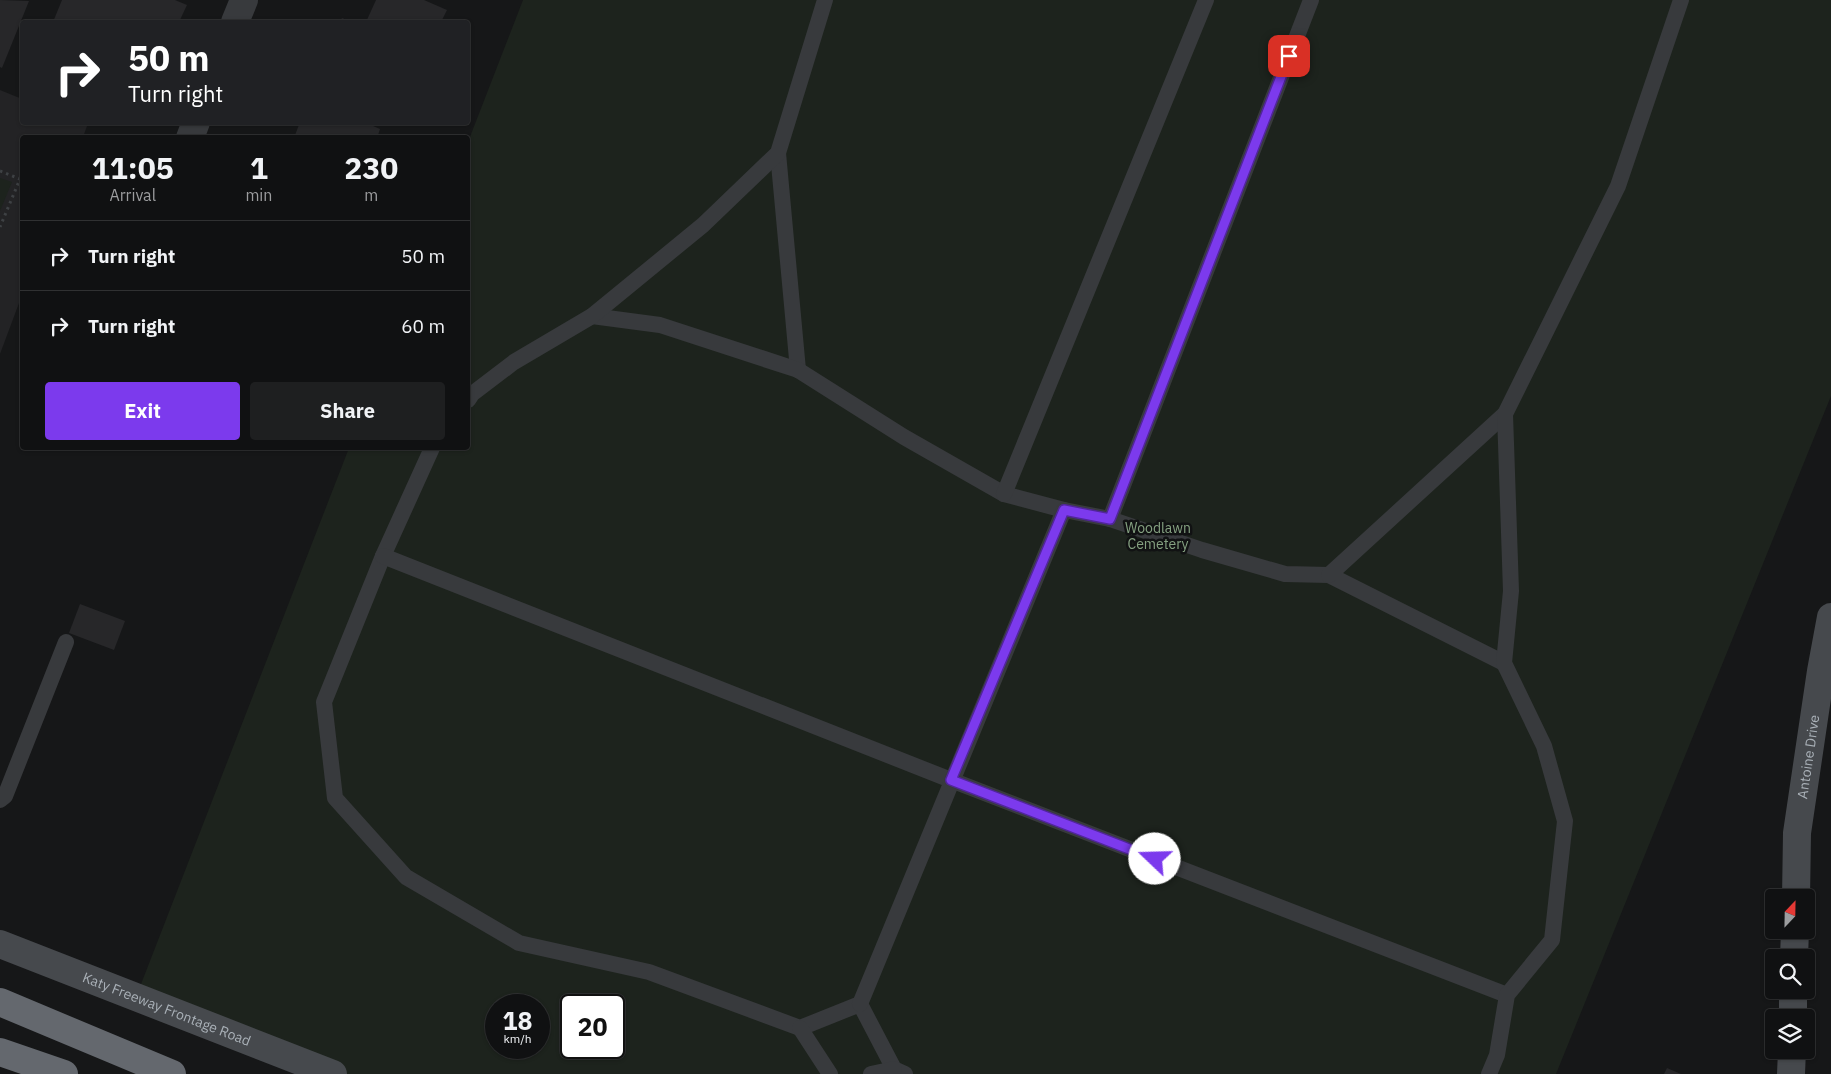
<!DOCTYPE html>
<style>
body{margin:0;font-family:"IBM Plex Sans",sans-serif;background:#1e1f20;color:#f1f3f6;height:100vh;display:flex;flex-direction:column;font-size:19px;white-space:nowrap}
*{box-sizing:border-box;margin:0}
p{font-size:16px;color:#9c9d9f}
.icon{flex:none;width:28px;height:28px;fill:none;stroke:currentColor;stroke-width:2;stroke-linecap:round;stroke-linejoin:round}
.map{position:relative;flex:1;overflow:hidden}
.sheet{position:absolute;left:20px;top:135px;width:450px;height:315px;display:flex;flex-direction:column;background:#101112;border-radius:5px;box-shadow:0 1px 4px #0004,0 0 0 1px #303132}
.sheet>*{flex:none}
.hud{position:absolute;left:20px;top:20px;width:450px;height:105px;border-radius:5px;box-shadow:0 1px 4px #0004,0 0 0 1px #303132;background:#202124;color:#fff;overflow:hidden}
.needle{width:32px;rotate:22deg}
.fabs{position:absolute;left:1765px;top:889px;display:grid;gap:10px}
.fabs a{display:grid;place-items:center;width:50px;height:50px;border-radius:5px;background:#101112;box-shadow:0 1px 4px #0004,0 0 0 1px #303132;font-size:25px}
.speed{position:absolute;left:485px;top:994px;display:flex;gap:10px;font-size:25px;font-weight:700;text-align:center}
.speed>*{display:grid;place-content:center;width:65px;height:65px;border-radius:50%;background:#101112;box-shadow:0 1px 4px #0004,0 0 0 1px #303132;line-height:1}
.speed small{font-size:12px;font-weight:400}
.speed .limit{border:2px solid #111;border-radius:8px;background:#fff;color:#111}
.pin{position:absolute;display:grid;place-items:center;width:42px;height:42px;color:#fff;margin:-21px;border-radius:10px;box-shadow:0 2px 8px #0006}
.me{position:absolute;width:55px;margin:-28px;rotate:291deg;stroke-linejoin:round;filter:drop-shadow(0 0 4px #0008)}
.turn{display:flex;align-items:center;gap:18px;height:105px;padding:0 25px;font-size:22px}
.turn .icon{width:65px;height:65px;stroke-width:2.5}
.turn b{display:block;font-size:35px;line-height:42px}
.eta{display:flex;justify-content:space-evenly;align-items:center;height:85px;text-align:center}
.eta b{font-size:30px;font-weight:800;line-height:35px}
.cta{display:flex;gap:10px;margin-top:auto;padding:10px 25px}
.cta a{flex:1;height:58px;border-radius:5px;background:#7c3aed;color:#fff;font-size:20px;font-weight:800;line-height:58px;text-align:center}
.cta a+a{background:#1e1f20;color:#f1f3f6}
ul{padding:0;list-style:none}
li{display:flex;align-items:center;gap:15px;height:70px;padding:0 25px;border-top:1px solid #303132}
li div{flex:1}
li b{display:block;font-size:19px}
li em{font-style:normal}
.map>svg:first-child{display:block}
</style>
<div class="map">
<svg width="1831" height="1074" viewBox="0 0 1831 1074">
<rect width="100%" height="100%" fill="#161718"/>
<polygon fill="#232325" points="0,90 22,99 22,122 80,122 87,126 83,137 22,138 22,295 0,354"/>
<g fill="#1d231d" fill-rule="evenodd">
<path d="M523,0H1831V396L1556,1074H333L136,997L349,448H468V142ZM496,1005H539V1048H496ZM571,1005H614V1048H571Z"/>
<polygon points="0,178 12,182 0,211"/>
</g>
<g fill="#272729">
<polygon points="0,0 29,1 2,68 0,67"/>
<polygon points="62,0 175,0 187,5 179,22 53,22"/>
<polygon points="376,0 424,0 447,10 441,22 366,22"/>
<polygon points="342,18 352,22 340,22"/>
<polygon points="300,122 364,122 380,129 377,138 294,138"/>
<polygon points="80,604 125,621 114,650 69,633"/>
<polygon points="1667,1068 1681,1074 1664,1074"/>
</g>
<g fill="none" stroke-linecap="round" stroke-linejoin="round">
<polyline stroke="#3e4144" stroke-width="3" stroke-dasharray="2.5 4" stroke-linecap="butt" points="0,171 20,179 0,227"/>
<g stroke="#383a3d" stroke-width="16">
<polyline points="778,153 798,370"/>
<polyline points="592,316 660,325 798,370 904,437 1004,494 1064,510 1110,519 1202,550 1285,574 1329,575 1504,663"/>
<polyline points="468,400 472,394 514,362 592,316 703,225 778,153 825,0"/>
<polyline points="432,448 383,556 324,702 335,798 406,877 519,943 649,972 800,1028 860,1004 894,1069 905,1074"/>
<polyline points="1004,494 1206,0"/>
<polyline points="1110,519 1311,0"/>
<polyline points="383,556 951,780 1507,995"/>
<polyline points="1329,575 1505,414"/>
<polyline points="0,800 5,796 66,642"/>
<polyline points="860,1004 1064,510"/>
<polyline points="800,1028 830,1074"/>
<polyline points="871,1074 894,1069"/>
<polyline points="1489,1074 1497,1055 1507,995 1552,940 1565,821 1544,746 1504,663 1511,591 1505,414 1618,186 1681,0"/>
</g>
<g stroke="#383a3d" stroke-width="28">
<polyline points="235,22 244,0"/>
<polyline points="190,138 196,122"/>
</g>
<g stroke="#46494d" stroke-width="28">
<path id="s1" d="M1796,898L1797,833L1821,671L1831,617"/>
<path id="s2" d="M0,944L333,1074"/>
<polyline points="1794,958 1795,930"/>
<polyline points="1793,1018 1793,990"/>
<polyline points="1791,1074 1792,1050"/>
</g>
<g stroke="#64686e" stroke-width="28">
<polyline points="0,1002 172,1074"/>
<polyline points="0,1052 64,1074"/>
</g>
</g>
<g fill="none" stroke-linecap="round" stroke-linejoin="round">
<defs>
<polyline id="route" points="1155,859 951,780 1064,510 1110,519 1289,56"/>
</defs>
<use href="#route" stroke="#51269a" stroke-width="12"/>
<use href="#route" stroke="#7c3aed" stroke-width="9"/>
</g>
<g text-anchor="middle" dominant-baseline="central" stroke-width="5" stroke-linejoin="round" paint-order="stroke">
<g font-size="14" fill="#85a181" stroke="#111213">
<text x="1158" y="528">Woodlawn<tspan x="1158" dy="16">Cemetery</tspan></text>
</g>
<g font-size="14" fill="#a9b0b7" stroke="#111213">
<text stroke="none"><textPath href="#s1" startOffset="142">Antoine Drive</textPath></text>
<text stroke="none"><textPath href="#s2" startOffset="179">Katy Freeway Frontage Road</textPath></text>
</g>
</g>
</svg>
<div class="fabs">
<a><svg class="needle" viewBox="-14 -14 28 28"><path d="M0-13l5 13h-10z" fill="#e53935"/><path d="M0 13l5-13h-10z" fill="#9c9d9f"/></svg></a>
<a><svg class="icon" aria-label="search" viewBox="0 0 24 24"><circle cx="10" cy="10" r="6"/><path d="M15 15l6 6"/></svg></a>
<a><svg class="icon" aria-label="layers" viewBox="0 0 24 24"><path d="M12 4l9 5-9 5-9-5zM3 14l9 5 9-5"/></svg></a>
</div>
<div class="speed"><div>18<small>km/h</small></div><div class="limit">20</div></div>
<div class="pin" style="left:1289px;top:56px;background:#d93025"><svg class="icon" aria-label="arrive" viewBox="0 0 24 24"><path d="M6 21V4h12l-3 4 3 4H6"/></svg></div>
<svg class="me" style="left:1155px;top:859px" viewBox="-20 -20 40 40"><circle r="19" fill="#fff"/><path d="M0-13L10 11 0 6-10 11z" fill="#7c3aed"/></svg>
<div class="hud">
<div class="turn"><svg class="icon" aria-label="right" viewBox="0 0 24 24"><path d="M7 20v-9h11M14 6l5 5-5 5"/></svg><div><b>50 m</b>Turn right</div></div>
</div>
<section class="sheet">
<div class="eta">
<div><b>11:05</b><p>Arrival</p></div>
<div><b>1</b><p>min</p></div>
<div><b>230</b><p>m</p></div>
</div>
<ul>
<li><svg class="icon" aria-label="right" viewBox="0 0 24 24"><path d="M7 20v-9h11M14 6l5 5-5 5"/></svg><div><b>Turn right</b></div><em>50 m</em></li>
<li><svg class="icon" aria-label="right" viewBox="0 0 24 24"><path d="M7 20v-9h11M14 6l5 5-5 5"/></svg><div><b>Turn right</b></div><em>60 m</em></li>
</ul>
<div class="cta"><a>Exit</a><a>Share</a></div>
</section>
</div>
